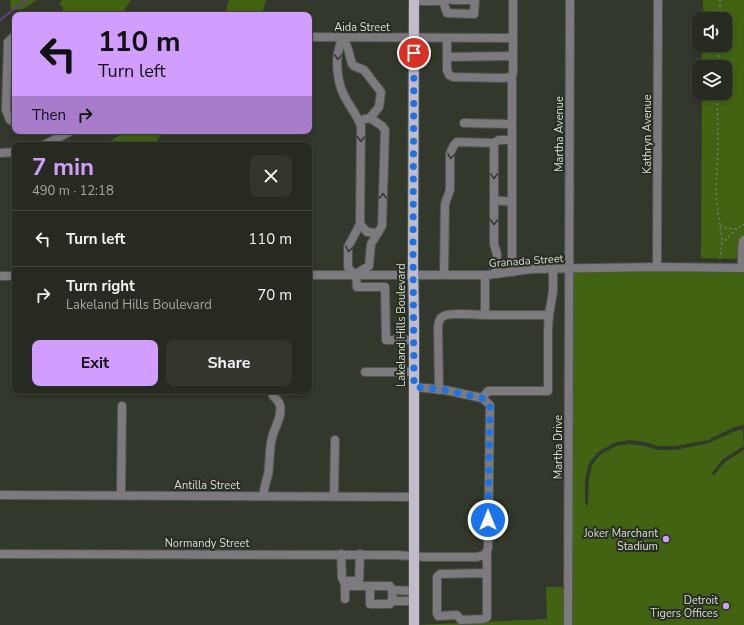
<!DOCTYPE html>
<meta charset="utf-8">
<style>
body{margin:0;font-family:"Nunito Sans",sans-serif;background:#32362d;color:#f1f3f6;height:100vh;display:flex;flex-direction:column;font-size:15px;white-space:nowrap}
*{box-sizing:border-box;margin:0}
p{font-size:13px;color:#a4a7a5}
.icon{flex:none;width:22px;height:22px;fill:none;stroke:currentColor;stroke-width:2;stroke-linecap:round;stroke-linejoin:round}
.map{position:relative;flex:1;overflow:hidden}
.panel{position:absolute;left:12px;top:142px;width:300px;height:252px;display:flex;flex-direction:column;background:#262a20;border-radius:8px;box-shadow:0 2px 6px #0003,0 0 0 1px #42463e}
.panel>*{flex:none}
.top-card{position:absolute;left:12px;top:12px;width:300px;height:122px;border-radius:8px;box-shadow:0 2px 6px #0003,0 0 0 1px #42463e;background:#d19dfe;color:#111;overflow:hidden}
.controls{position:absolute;left:692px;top:12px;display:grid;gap:8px}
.controls a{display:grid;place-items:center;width:40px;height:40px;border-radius:8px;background:#262a20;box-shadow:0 2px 6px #0003,0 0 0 1px #42463e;font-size:20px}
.pin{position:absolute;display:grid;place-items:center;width:34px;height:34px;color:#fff;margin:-17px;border:2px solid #fff;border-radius:50%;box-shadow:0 1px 4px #0007}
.me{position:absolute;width:44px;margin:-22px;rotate:0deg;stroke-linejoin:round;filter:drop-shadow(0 0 3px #0008)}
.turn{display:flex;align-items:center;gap:14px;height:84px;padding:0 20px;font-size:18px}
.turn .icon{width:52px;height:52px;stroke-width:2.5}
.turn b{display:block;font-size:28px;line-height:34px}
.then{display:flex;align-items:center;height:38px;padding:0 20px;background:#0003;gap:8px;font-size:15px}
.round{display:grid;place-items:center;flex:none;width:42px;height:42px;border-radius:8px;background:#32362d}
.overview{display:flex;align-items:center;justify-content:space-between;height:68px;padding:0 20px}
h1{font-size:24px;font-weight:700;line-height:30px;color:#d19dfe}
.cta{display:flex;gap:8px;margin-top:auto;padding:8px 20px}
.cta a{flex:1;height:46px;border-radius:8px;background:#d19dfe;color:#111;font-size:16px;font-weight:700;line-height:46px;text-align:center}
.cta a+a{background:#32362d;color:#f1f3f6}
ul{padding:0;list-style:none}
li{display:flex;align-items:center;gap:12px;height:56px;padding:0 20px;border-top:1px solid #42463e}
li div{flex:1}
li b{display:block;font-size:15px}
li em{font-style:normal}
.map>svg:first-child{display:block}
</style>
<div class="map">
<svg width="744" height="625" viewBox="0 0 744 625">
<rect width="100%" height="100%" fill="#32382b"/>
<g fill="#426311">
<polygon points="10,0 37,0 23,9 11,10"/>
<polygon points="62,0 131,0 121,15 63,15 63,8 59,3"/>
<polygon points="229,0 266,0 262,15 229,15 226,9"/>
<polygon points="703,0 744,0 744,259 701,258 702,93 725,93 725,67 702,67 702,45 725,45 725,19 703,19"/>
<polygon points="125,131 164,131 157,140 157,145 105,145"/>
<polygon points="657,271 744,272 744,425 742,425 732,428 708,440 676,446 657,446 646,442 629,440 614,443 598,452 589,463 585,479 585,502 586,505 588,506 589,479 592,465 600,455 616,446 628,444 645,446 657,450 676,450 709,443 733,432 743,429 744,446 723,459 711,474 714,475 725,462 744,450 744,625 417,625 547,619 546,587 570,587 571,273"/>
</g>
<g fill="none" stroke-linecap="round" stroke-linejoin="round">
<polyline stroke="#653f83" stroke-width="2" points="0,20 26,0"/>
<defs>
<g id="minor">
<polyline points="414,1 443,1 447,0"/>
<polyline points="443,1 447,13 474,14 475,0 452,0"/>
<polyline points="15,35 8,42 6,110 10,120 15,122"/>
<polyline points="309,37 513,38 513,0"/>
<path d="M343,37C336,53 336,64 339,81C340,85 341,89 343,93C348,105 357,114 361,126L360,224L348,247V267L354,275L369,266L371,244L382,226L385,130L382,126L370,118"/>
<polyline points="343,37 348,49 352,64 354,66 364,70 381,92 379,107 370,118 365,119"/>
<polyline points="447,38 447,70 449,75 453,77 504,78 512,77 513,72 513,38"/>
<polyline points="447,57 513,56"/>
<polyline points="512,77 512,272"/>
<polyline points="464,123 512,124"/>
<polyline points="44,145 71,131"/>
<polyline points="0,153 15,152"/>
<polyline points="494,200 494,143 499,140 512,140"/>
<polyline points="360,224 367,232 378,233"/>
<polyline points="657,267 658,0"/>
<polyline points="742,268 742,250 743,241 744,240"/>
<polyline points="496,274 497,254 494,244 494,200 512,202"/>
<polyline points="309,275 487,275 531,269 597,268 657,267 744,268"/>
<polyline points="356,275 357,287 385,287 386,340 414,340"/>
<path d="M444,275L445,204L450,190V154C452,149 453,145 457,142L494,143"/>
<polyline points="0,276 15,276"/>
<polyline points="485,315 549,315"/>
<polyline points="365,372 414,372"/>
<path d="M439,390L438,327C439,322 439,318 444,316C451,312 476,315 485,315V275"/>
<polyline points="482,398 488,391 548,391 548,329 549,315 553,291 553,269"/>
<polyline points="0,495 414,497"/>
<polyline points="121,495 122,406"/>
<path d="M263,496C264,488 266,482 268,475C270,463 269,450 272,438C274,428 283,416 280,405C279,401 275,398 273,396"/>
<polyline points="334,496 335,440"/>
<polyline points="487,553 487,617 484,619 461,620 457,615 438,616 437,613 437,577 440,574 487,573"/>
<path d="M0,554L396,555L425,557H476C483,556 486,555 488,548L490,405L482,398L445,390L414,387"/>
<polyline points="341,554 342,578 344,581 359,581 360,554"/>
<path d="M344,581L345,586H390C393,592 393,599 390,604H370V587"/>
<polyline points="392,590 413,591"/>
<polyline points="345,599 345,586"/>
<polyline points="392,601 414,601"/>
<polyline points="568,625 570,0"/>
</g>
<polyline id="major" points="414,625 414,320 413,264 414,0"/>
</defs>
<use href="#minor" stroke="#505649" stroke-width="10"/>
<use href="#major" stroke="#505649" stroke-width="12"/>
<g stroke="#767b70" stroke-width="1.5" stroke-dasharray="2 3" stroke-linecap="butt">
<polyline points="720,0 720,19"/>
<polyline points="718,67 720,45"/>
<polyline points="717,93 718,144 716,191 717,205 722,241 720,259"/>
<polyline points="720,225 726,228 737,229 744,224"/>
<polyline points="721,244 737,229"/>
</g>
<use href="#minor" stroke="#7c797f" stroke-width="8"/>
<use href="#major" stroke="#c2bbc9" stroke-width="10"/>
</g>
<defs><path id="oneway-chevron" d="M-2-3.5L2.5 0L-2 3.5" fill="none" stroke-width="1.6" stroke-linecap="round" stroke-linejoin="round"/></defs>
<g stroke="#35392f">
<use href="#oneway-chevron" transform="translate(338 57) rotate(95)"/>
<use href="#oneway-chevron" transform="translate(361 139) rotate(91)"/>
<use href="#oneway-chevron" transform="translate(451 156) rotate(97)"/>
<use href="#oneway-chevron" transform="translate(494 176) rotate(90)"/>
<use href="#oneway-chevron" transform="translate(383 196) rotate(-88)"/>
<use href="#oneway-chevron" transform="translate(494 222) rotate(91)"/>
<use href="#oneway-chevron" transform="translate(349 249) rotate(99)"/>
</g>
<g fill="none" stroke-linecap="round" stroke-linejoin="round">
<polyline stroke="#1a73e8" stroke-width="7" stroke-dasharray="0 12.6" points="414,53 413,249 414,387 445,390 482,398 490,405 488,520"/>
</g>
<g fill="#d19dfe" stroke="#282e21" stroke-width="1.5">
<circle cx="666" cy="539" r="4"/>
<circle cx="726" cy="606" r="4"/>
</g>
<g text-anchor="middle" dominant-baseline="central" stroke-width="4" stroke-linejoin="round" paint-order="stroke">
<g font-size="11" fill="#d8ddd4" stroke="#282e21">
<text x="362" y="27">Aida Street</text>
<text transform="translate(559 134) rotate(-90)">Martha Avenue</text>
<text transform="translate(647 134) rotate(-90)">Kathryn Avenue</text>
<text transform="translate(526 261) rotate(-4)">Granada Street</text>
<text transform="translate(401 325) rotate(-90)">Lakeland Hills Boulevard</text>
<text transform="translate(558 447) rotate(-90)">Martha Drive</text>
<text x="207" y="485">Antilla Street</text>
<text x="207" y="543">Normandy Street</text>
</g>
<g font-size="11" fill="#d8ddd4" stroke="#282e21" text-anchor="end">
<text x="658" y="533">Joker Marchant<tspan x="658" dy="13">Stadium</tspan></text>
<text x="718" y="600">Detroit<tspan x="718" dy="13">Tigers Offices</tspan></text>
</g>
</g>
</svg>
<div class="controls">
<a><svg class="icon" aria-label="sound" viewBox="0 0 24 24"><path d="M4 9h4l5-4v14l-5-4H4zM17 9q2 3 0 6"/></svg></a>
<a><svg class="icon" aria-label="layers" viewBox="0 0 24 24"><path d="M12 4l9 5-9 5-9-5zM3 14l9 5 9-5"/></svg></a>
</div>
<div class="pin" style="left:414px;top:53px;background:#d93025"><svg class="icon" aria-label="arrive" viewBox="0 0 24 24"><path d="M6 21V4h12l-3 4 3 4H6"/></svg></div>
<svg class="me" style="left:488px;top:520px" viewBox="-20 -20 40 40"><circle r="17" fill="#1a73e8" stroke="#fff" stroke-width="3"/><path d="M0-11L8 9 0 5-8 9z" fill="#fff"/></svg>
<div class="top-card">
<div class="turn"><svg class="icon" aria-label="left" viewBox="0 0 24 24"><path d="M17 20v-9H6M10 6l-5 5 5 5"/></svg><div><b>110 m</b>Turn left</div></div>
<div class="then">Then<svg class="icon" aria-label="right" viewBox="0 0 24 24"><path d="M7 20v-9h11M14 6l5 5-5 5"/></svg></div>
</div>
<section class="panel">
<div class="overview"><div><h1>7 min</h1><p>490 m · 12:18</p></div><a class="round"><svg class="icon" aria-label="close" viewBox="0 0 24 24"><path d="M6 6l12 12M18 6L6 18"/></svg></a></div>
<ul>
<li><svg class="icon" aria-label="left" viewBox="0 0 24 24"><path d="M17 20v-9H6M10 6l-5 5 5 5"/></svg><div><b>Turn left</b></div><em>110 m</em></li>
<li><svg class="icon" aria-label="right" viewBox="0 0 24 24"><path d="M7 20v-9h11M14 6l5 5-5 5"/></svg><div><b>Turn right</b><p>Lakeland Hills Boulevard</p></div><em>70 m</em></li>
</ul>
<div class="cta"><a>Exit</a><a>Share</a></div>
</section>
</div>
